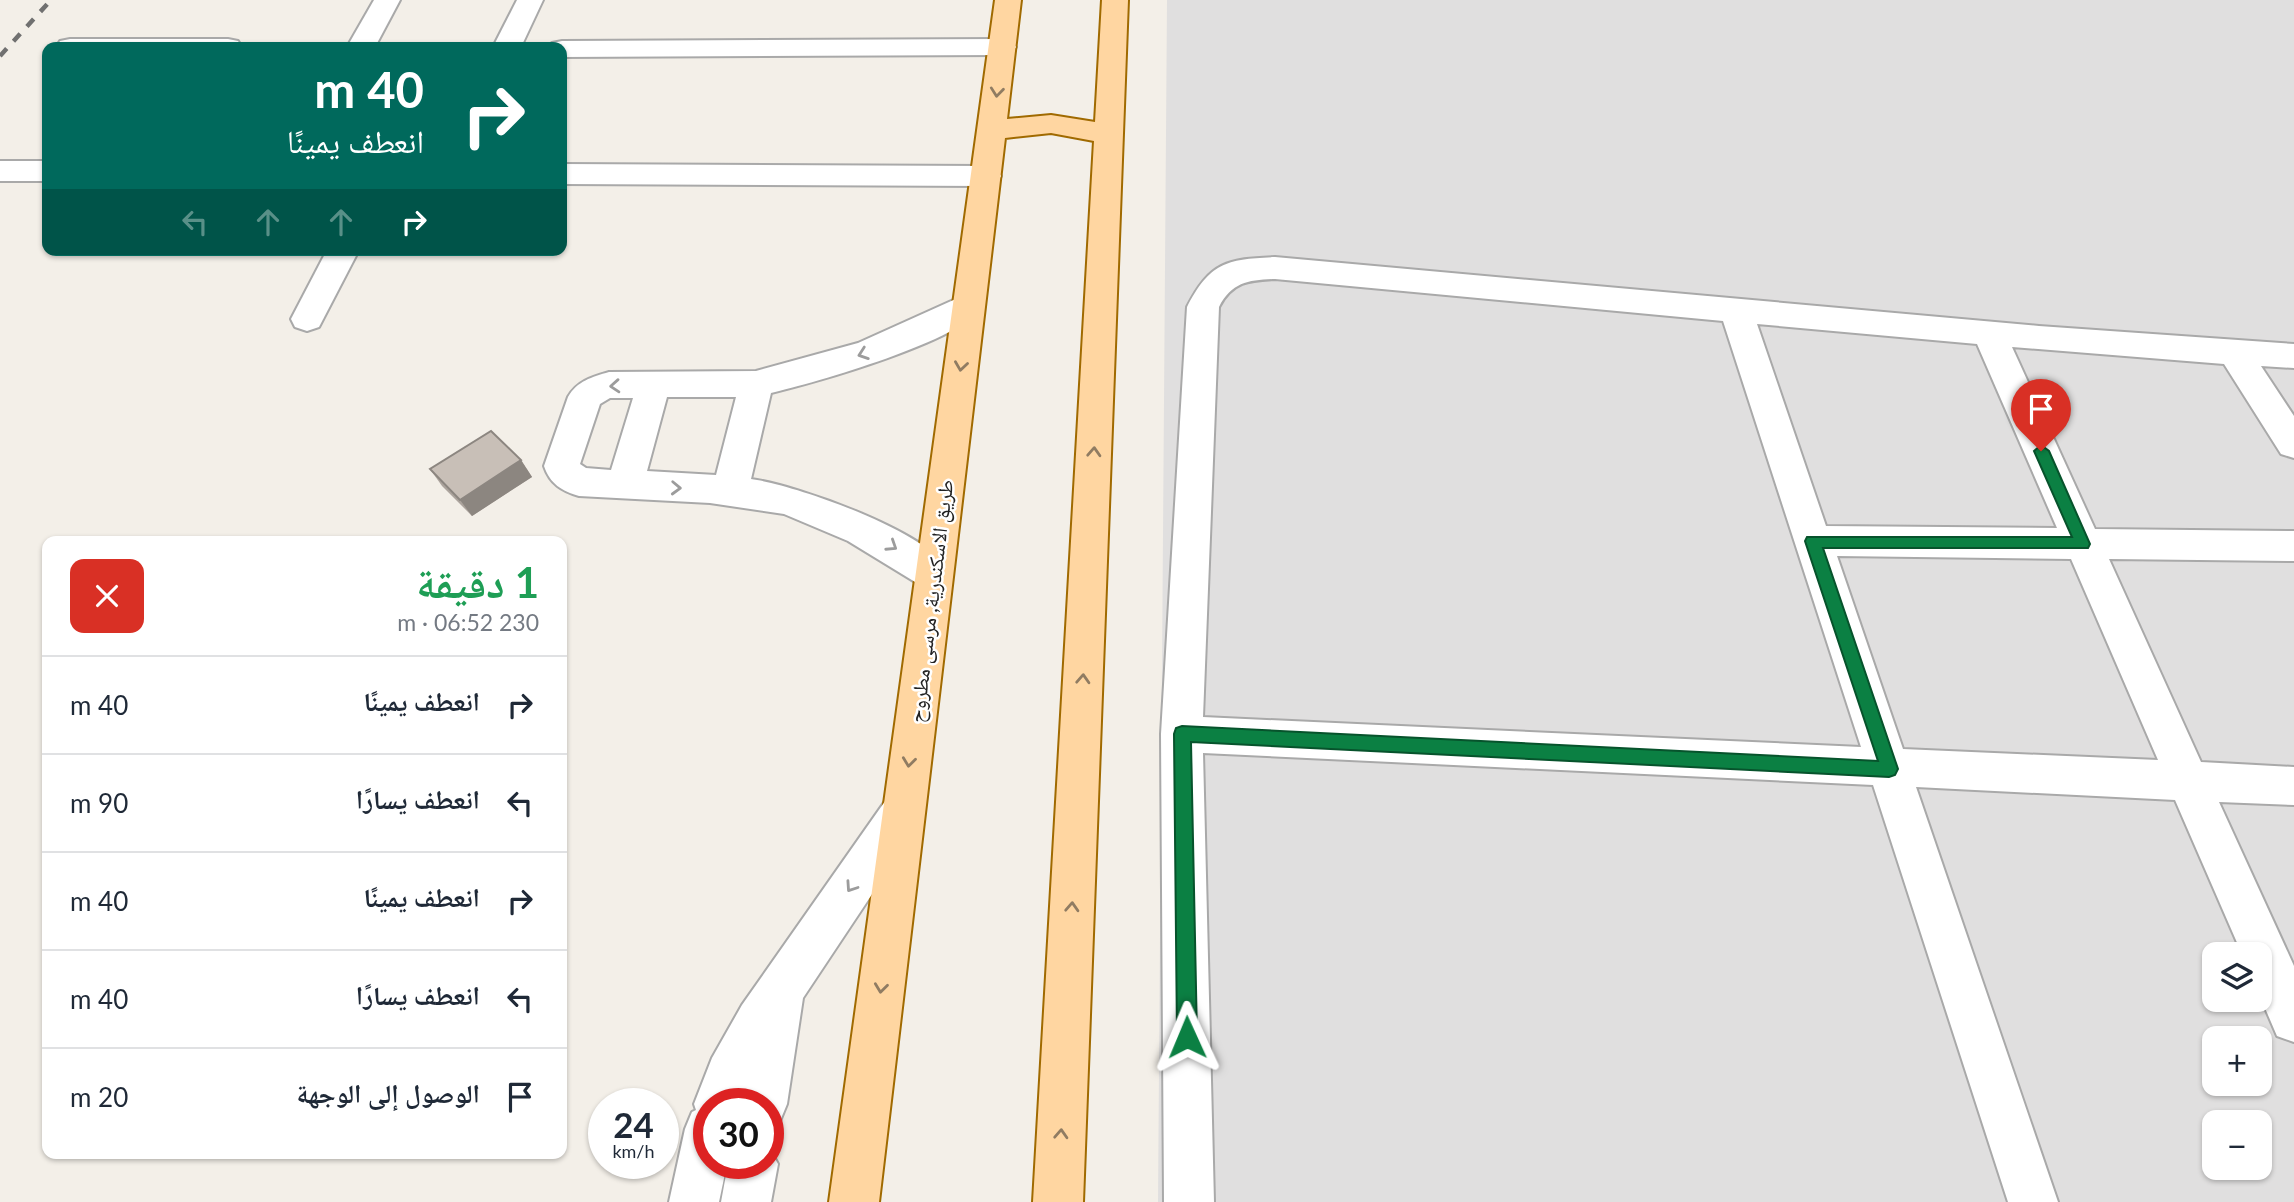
<!DOCTYPE html>
<html lang="ar">
<meta charset="utf-8">
<style>
body{margin:0;font-family:Lato,"Noto Naskh Arabic",sans-serif;background:#f2f2f3;color:#1f2937;direction:rtl;height:100vh;display:flex;flex-direction:column;font-size:26px;white-space:nowrap}
*{box-sizing:border-box;margin:0}
p{font-size:23px;color:#747a83}
.icon{flex:none;width:38px;height:38px;fill:none;stroke:currentColor;stroke-width:2;stroke-linecap:round;stroke-linejoin:round}
.map{position:relative;flex:1;overflow:hidden;direction:ltr}
.details{position:absolute;left:42px;top:536px;width:525px;height:623px;display:flex;flex-direction:column;background:#fff;border-radius:14px;box-shadow:0 2px 5px #0004;direction:rtl}
.details>*{flex:none}
.banner{position:absolute;left:42px;top:42px;width:525px;height:214px;border-radius:14px;box-shadow:0 2px 5px #0004;direction:rtl;background:#00695c;color:#fff;overflow:hidden}
.buttons{position:absolute;left:2202px;top:942px;display:grid;gap:14px}
.buttons a{display:grid;place-items:center;width:70px;height:70px;border-radius:14px;background:#fff;box-shadow:0 2px 5px #0004;font-size:35px}
.speed{position:absolute;left:588px;top:1088px;display:flex;gap:14px;font-size:35px;font-weight:700;text-align:center}
.speed>*{display:grid;place-content:center;width:91px;height:91px;border-radius:50%;background:#fff;box-shadow:0 2px 5px #0004;line-height:1}
.speed small{font-size:18px;font-weight:400}
.speed .limit{border:10px solid #d22;background:#fff;color:#111}
.pin{position:absolute;display:grid;place-items:center;width:60px;height:60px;color:#fff;margin:-72px -30px;border-radius:50% 50% 50% 0;rotate:-45deg;box-shadow:0 0 7px #0007}
.pin .icon{rotate:45deg}
.me{position:absolute;width:77px;margin:-38px;rotate:359deg;stroke-linejoin:round;filter:drop-shadow(0 0 5px #0008)}
.turn{display:flex;align-items:center;gap:24px;height:147px;padding:0 28px;font-size:32px}
.turn .icon{width:91px;height:91px;stroke-width:2.5}
.turn b{display:block;font-size:49px;line-height:60px}
.lanes{display:flex;align-items:center;height:66px;padding:0 28px;background:#0003;justify-content:center;gap:35px;direction:ltr}
.lanes .off{opacity:.35}
.round{display:grid;place-items:center;flex:none;width:74px;height:74px;border-radius:14px;background:#f2f2f3}
.headline{display:flex;align-items:center;justify-content:space-between;height:119px;padding:0 28px}
h1{font-size:42px;font-weight:700;line-height:52px;color:#1e9e55}
ul{padding:0;list-style:none}
li{display:flex;align-items:center;gap:21px;height:98px;padding:0 28px;border-top:2px solid #e0e1e3}
li div{flex:1}
li b{display:block;font-size:26px}
li em{font-style:normal}
.map>svg:first-child{display:block}
</style>
<div class="map">
<svg width="2294" height="1202" viewBox="0 0 2294 1202">
<rect width="100%" height="100%" fill="#f3efe8"/>
<path fill="#e0dfdf" fill-rule="evenodd" d="M1167,0H2294V1202H1158ZM2214,954H2259V999H2214ZM2214,1038H2259V1083H2214ZM2214,1122H2259V1167H2214Z"/>
<g fill="none" stroke-linecap="round" stroke-linejoin="round">
<defs>
<g id="minor">
<polygon points="374,0 400,0 375,47 347,47"/>
<polygon points="517,0 543,0 521,47 493,47"/>
<polygon points="70,39 228,39 238,41 242,47 56,47 60,41"/>
<polygon points="1002,39 1012,41 1016,47 1012,53 1002,55 562,57 562,47 549,47 552,43 562,41"/>
<rect x="0" y="161" width="47" height="20"/>
<polygon points="562,164 986,166 997,169 1001,176 997,183 986,186 562,184"/>
<polygon points="327,250 359,250 319,327 307,331 295,327 291,319"/>
<path d="M1275,257L2039,326L2294,344V368L2261,366L2294,416V458L2281,454L2224,364L2012,347L2095,529L2294,531V561L2109,559L2201,762L2294,767V805L2219,802L2294,966V1042L2277,1036L2259,994V954H2242L2175,800L1916,787L2058,1202H2008L1873,785L1203,753L1214,1202H1164L1161,734L1187,307C1210,262 1227,259 1275,257ZM1275,279L1723,321L1861,747L1203,717L1219,307C1232,282 1249,280 1275,279ZM1757,324L1977,344L2057,528L1826,526ZM1837,556L2071,559L2158,760L1903,749Z"/>
<path d="M969,293L981,297L985,305C965,340 814,383 771,393L751,479C797,485 932,533 952,574L946,585L933,590L920,585L848,541L784,514L710,503L579,496C562,491 550,484 544,466L568,397C577,381 592,377 609,372L756,371L858,343ZM667,397H736L716,475L647,471ZM610,398H633L611,470L586,468L580,464L600,404Z"/>
<polygon points="903,791 918,797 924,811 918,825 803,998 787,1104 780,1121 768,1126 768,1104 709,1104 709,1164 727,1164 719,1202 669,1202 685,1129 692,1112 696,1110 694,1104 712,1058 742,1005 888,797"/>
<polygon points="768,1146 778,1164 771,1202 721,1202 728,1164 768,1164"/>
</g>
<polygon id="major" points="995,0 1021,0 1007,119 1051,115 1095,122 1102,0 1128,0 1083,1202 1033,1202 1094,141 1051,133 1005,138 879,1202 829,1202"/>
</defs>
<use href="#minor" stroke="#a9a9a9" stroke-width="4"/>
<use href="#major" stroke="#a06a00" stroke-width="4"/>
<use href="#minor" fill="#fff" fill-rule="evenodd"/>
<use href="#major" fill="#ffd6a1" fill-rule="evenodd"/>
<polyline stroke="#707070" stroke-width="4.5" stroke-dasharray="10 10" stroke-linecap="butt" points="0,56 51,0"/>
</g>
<polygon fill="#aca49d" points="521,460 532,477 472,516 442,486 430,469"/>
<polygon fill="#8c8680" points="521,460 532,477 472,516 460,500"/>
<polygon fill="#c8bfb7" stroke="#8c8680" stroke-width="2" points="491,431 521,460 460,500 430,469"/>
<defs><path id="oneway-chevron" d="M-2-3.5L2.5 0L-2 3.5" fill="none" stroke-width="1.6" stroke-linecap="round" stroke-linejoin="round" transform="scale(1.75)"/></defs>
<g stroke="#907c62">
<use href="#oneway-chevron" transform="translate(997 92) rotate(96)"/>
<use href="#oneway-chevron" transform="translate(961 366) rotate(98)"/>
<use href="#oneway-chevron" transform="translate(1094 452) rotate(-87)"/>
<use href="#oneway-chevron" transform="translate(1083 679) rotate(-87)"/>
<use href="#oneway-chevron" transform="translate(909 762) rotate(97)"/>
<use href="#oneway-chevron" transform="translate(1072 907) rotate(-87)"/>
<use href="#oneway-chevron" transform="translate(881 988) rotate(97)"/>
<use href="#oneway-chevron" transform="translate(1061 1134) rotate(-87)"/>
</g>
<g stroke="#9c9c9c">
<use href="#oneway-chevron" transform="translate(863 354) rotate(161)"/>
<use href="#oneway-chevron" transform="translate(615 386) rotate(176)"/>
<use href="#oneway-chevron" transform="translate(676 488) rotate(2)"/>
<use href="#oneway-chevron" transform="translate(892 546) rotate(33)"/>
<use href="#oneway-chevron" transform="translate(851 887) rotate(124)"/>
</g>
<polygon fill="#0b8043" stroke="#07532c" stroke-width="2" points="2041,445 2049,451 2090,544 2088,548 1823,548 1898,769 1895,775 1889,777 1191,742 1197,1037 1194,1044 1187,1046 1180,1044 1177,1037 1174,734 1176,728 1182,726 1878,761 1805,541 1807,537 2072,537 2034,451"/>
<g text-anchor="middle" dominant-baseline="central" stroke-width="5" stroke-linejoin="round" paint-order="stroke">
<g font-size="21" fill="#222" stroke="#fff">
<text transform="translate(930 601) rotate(-83)">طريق الاسكندرية, مرسى مطروح</text>
</g>
</g>
</svg>
<div class="buttons">
<a><svg class="icon" aria-label="layers" viewBox="0 0 24 24"><path d="M12 4l9 5-9 5-9-5zM3 14l9 5 9-5"/></svg></a>
<a>+</a>
<a>−</a>
</div>
<div class="speed"><div>24<small>km/h</small></div><div class="limit">30</div></div>
<div class="pin" style="left:2041px;top:451px;background:#d93025"><svg class="icon" aria-label="arrive" viewBox="0 0 24 24"><path d="M6 21V4h12l-3 4 3 4H6"/></svg></div>
<svg class="me" style="left:1187px;top:1037px" viewBox="-20 -20 40 40"><path d="M0-17L14 15 0 8-14 15z" fill="#0b8043" stroke="#fff" stroke-width="4"/></svg>
<div class="banner">
<div class="turn"><svg class="icon" aria-label="right" viewBox="0 0 24 24"><path d="M7 20v-9h11M14 6l5 5-5 5"/></svg><div><b>40 m</b>انعطف يمينًا</div></div>
<div class="lanes"><svg class="icon off" aria-label="left" viewBox="0 0 24 24"><path d="M17 20v-9H6M10 6l-5 5 5 5"/></svg><svg class="icon off" aria-label="ahead" viewBox="0 0 24 24"><path d="M12 20V5M6 11l6-6 6 6"/></svg><svg class="icon off" aria-label="ahead" viewBox="0 0 24 24"><path d="M12 20V5M6 11l6-6 6 6"/></svg><svg class="icon" aria-label="right" viewBox="0 0 24 24"><path d="M7 20v-9h11M14 6l5 5-5 5"/></svg></div>
</div>
<section class="details">
<div class="headline"><div><h1>1 دقيقة</h1><p>230 m · 06:52</p></div><a class="round" style="background:#d93025;color:#fff"><svg class="icon" aria-label="close" viewBox="0 0 24 24"><path d="M6 6l12 12M18 6L6 18"/></svg></a></div>
<ul>
<li><svg class="icon" aria-label="right" viewBox="0 0 24 24"><path d="M7 20v-9h11M14 6l5 5-5 5"/></svg><div><b>انعطف يمينًا</b></div><em>40 m</em></li>
<li><svg class="icon" aria-label="left" viewBox="0 0 24 24"><path d="M17 20v-9H6M10 6l-5 5 5 5"/></svg><div><b>انعطف يسارًا</b></div><em>90 m</em></li>
<li><svg class="icon" aria-label="right" viewBox="0 0 24 24"><path d="M7 20v-9h11M14 6l5 5-5 5"/></svg><div><b>انعطف يمينًا</b></div><em>40 m</em></li>
<li><svg class="icon" aria-label="left" viewBox="0 0 24 24"><path d="M17 20v-9H6M10 6l-5 5 5 5"/></svg><div><b>انعطف يسارًا</b></div><em>40 m</em></li>
<li><svg class="icon" aria-label="arrive" viewBox="0 0 24 24"><path d="M6 21V4h12l-3 4 3 4H6"/></svg><div><b>الوصول إلى الوجهة</b></div><em>20 m</em></li>
</ul>
</section>
</div>
